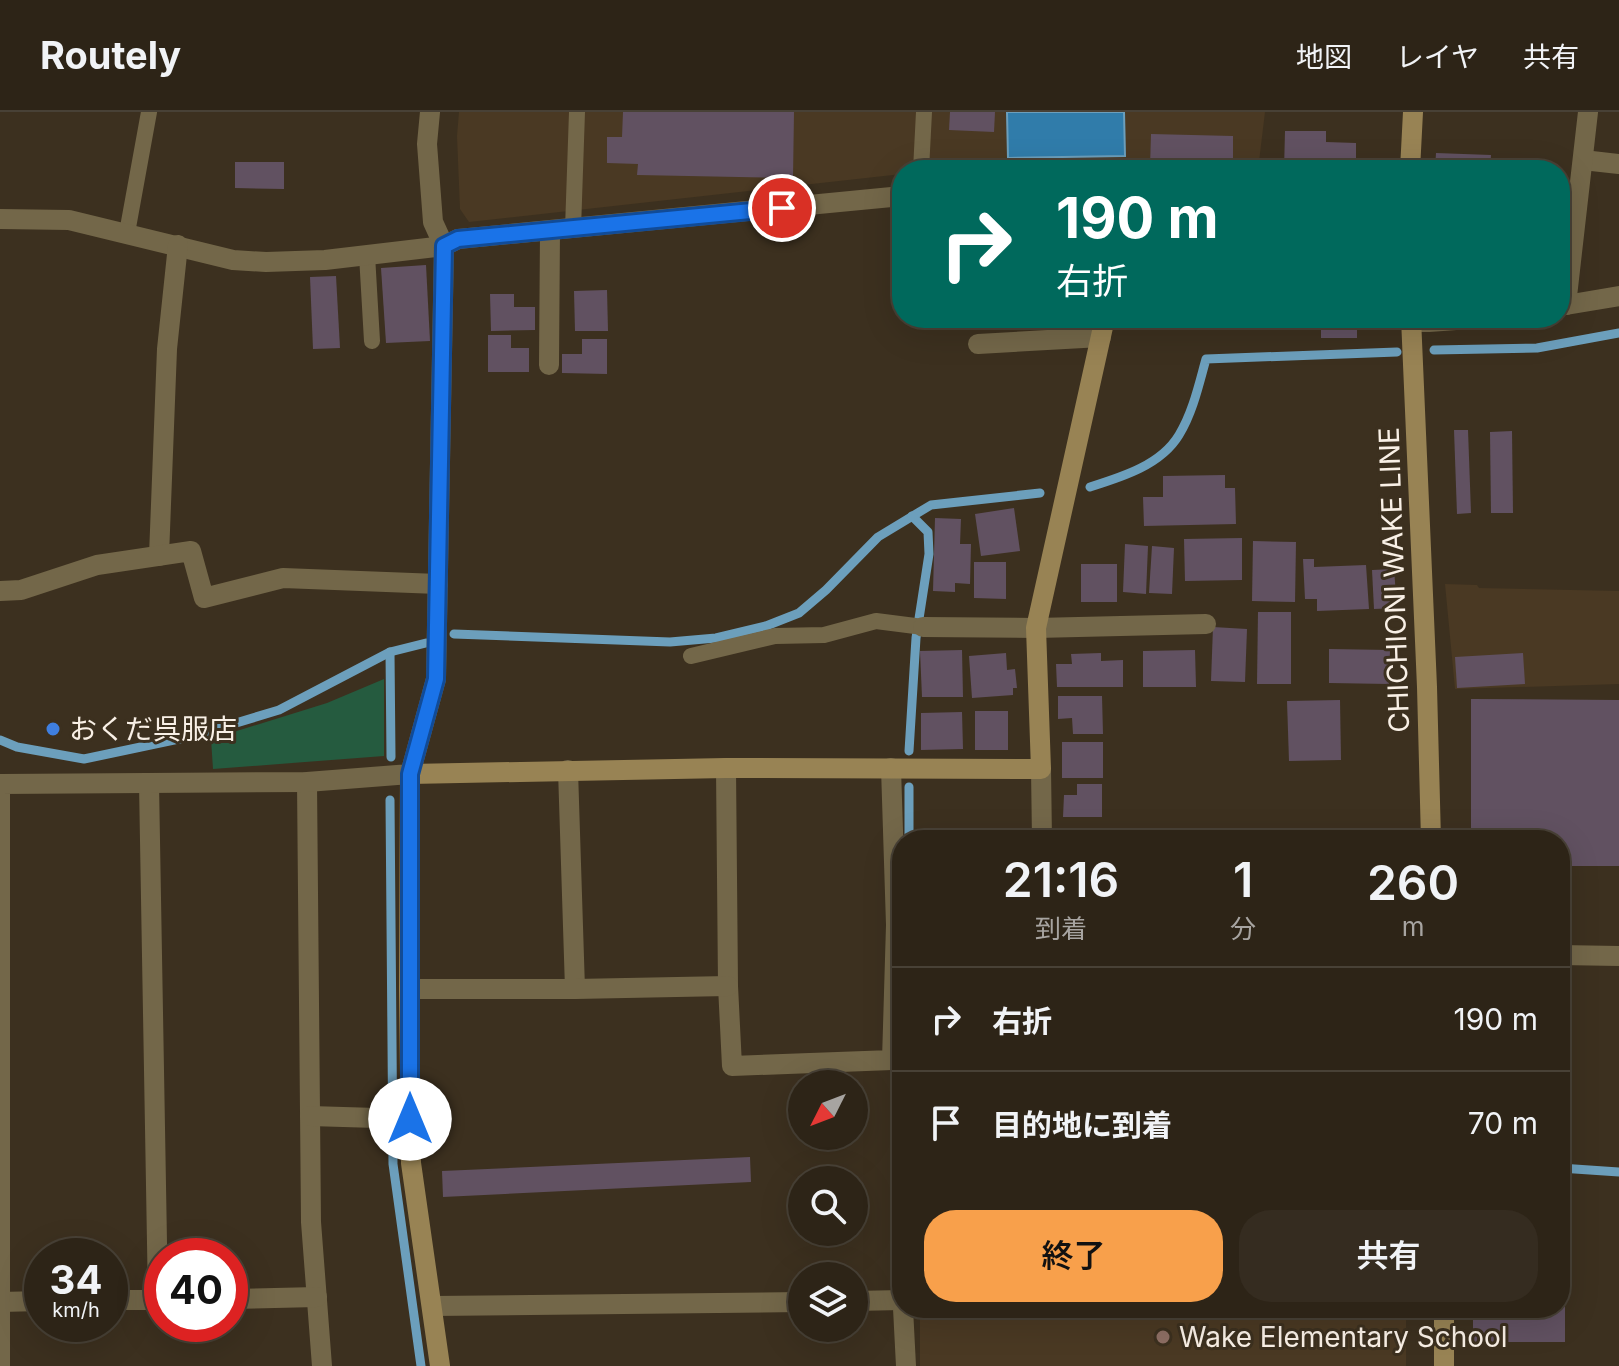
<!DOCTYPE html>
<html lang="ja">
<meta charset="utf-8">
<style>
body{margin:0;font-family:Inter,"Noto Sans JP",sans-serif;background:#352c20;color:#f1f3f6;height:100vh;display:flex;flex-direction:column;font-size:30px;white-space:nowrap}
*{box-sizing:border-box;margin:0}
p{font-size:26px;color:#a7a4a1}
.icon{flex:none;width:44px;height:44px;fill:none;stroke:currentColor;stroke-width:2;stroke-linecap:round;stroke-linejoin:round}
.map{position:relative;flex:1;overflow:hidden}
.panel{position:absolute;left:892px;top:718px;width:678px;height:488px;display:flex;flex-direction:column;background:#2d2417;border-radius:32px;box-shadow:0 8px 32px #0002,0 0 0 2px #484136}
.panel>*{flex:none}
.top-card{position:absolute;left:892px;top:48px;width:678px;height:168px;border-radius:32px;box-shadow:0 8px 32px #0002,0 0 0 2px #484136;background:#00695c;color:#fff;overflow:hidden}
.needle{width:52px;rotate:228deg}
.controls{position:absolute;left:788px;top:958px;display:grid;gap:16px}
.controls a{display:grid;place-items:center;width:80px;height:80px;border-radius:50%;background:#2d2417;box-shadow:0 8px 32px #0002,0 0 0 2px #484136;font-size:40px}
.speed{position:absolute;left:24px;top:1126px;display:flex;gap:16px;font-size:40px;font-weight:700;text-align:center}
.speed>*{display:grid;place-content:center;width:104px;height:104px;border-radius:50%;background:#2d2417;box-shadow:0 8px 32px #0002,0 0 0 2px #484136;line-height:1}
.speed small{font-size:20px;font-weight:400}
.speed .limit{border:12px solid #d22;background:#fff;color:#111}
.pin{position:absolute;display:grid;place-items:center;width:68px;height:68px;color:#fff;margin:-34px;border:4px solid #fff;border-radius:50%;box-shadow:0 2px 8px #0007}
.me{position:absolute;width:88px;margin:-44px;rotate:0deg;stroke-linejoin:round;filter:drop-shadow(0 0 6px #0008)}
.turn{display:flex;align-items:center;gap:28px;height:168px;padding:0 32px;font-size:36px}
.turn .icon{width:104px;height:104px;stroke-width:2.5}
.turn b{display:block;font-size:56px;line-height:68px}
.eta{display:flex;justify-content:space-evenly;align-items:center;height:136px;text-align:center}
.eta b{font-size:48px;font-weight:600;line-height:56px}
.cta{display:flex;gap:16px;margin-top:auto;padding:16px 32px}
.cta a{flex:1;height:92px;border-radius:32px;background:#f8a04b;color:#111;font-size:32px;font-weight:600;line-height:92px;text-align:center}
.cta a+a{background:#352c20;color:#f1f3f6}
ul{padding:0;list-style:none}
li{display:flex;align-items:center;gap:24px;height:104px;padding:0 32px;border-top:2px solid #484136}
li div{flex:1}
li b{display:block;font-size:30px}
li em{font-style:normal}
header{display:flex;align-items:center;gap:48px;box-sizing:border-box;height:112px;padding:0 40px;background:#2d2417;border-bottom:2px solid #484136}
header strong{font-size:38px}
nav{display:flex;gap:44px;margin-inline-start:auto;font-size:28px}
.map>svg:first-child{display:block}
</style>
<header>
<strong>Routely</strong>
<nav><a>地図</a><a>レイヤ</a><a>共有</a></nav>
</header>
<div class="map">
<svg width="1619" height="1254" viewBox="0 0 1619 1254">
<rect width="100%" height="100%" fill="#3c301f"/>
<g fill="#4a3923">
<polygon points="459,0 1265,0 1258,58 902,58 902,62 469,110 460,97 457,24"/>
<polygon points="1445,472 1477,473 1479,476 1619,479 1619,572 1455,577"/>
<rect x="920" y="1196" width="486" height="58"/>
</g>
<polygon fill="#255b3f" points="384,567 384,644 213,657 211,627 327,591"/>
<polygon fill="#307caa" stroke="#6c9fbc" stroke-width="2" points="1007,0 1124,0 1125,44 1008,46"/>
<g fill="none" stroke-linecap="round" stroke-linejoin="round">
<g stroke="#6c9fbc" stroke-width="9">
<polyline points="1434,238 1537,236 1619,221"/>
<path d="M1090,375C1122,365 1161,353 1179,323C1193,300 1199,272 1206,247L1397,240"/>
<polyline points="454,522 670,530 716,526 766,514 799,501 826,478 878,425 931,393 1040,381"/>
<polyline points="390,540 391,645"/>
<polyline points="0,628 17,635 84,647 193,624 279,598 390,540 426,531"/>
<polyline points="909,639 916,526 929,442 928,420 912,404"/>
<polyline points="390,688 393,1052 421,1254"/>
<polyline points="909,728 909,675"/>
<polyline points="1560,1056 1619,1060"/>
</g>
</g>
<g fill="#615161">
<polygon points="623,0 794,0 793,66 637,63 638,52 607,51 607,25 622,25"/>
<polygon points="950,0 995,0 994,20 949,18"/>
<polygon points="1285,19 1326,19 1326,30 1356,31 1356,58 1284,58"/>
<polygon points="1151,22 1233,24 1233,58 1150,56"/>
<polygon points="1436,41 1491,43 1490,58 1435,58"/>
<polygon points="235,50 284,50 284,77 235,76"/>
<polygon points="426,153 430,229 386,231 381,156"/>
<polygon points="336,164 340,236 313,237 310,165"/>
<polygon points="607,178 608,219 575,219 574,179"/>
<polygon points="490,182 514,182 514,195 535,195 535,218 491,219"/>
<rect x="1321" y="206" width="36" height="20"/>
<polygon points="488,223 511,223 511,236 529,236 529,260 488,260"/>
<polygon points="582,227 607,227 607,262 562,261 562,242 582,242"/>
<polygon points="1454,318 1468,318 1471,401 1457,402"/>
<polygon points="1512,319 1513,401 1491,401 1490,320"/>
<polygon points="1225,363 1225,376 1235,376 1236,412 1144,414 1143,385 1163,385 1163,364"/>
<polygon points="1014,396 1020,439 981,444 975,402"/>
<polygon points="935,406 961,407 960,432 971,432 970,472 955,471 955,480 933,479"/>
<polygon points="1242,426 1242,468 1185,469 1184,427"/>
<polygon points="1253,429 1296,430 1295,490 1252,489"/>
<polygon points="1125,432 1148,434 1146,482 1123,480"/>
<polygon points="1152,434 1174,436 1172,482 1149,481"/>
<polygon points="1303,447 1314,447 1314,455 1366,453 1369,497 1317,499 1317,487 1305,487"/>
<polygon points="974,450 1006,450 1006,487 974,486"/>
<rect x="1081" y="452" width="36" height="38"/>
<polygon points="1394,457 1397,496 1374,497 1372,458"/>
<polygon points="1258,500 1291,500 1291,572 1257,572"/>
<polygon points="1213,515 1247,517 1245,570 1211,569"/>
<polygon points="1329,537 1390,538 1389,572 1329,571"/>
<polygon points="962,538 963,585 922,585 920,539"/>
<polygon points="1195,538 1196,575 1143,575 1143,539"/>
<polygon points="1006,541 1007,558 1015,557 1017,576 1013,576 1013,583 972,586 969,544"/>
<polygon points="1101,541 1101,549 1123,548 1123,575 1057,575 1056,552 1072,552 1071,542"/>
<polygon points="1523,541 1525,572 1457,576 1455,545"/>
<polygon points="1058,584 1102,584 1103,622 1073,622 1072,606 1058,607"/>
<polygon points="1471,587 1619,588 1619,754 1560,754 1560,728 1471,728"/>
<polygon points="1340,588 1341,648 1289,649 1287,589"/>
<rect x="975" y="599" width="33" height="39"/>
<polygon points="962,600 963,637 921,638 921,601"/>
<rect x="1062" y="630" width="41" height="36"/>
<polygon points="1077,672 1102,672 1102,705 1063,705 1064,683 1077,683"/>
<rect x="1068" y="716" width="33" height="12"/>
<polygon points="750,1045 751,1070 443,1085 442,1059"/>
<polygon points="1560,1157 1565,1157 1565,1230 1473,1230 1473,1196 1560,1196"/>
</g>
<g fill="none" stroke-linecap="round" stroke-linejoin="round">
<g stroke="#736749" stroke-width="16">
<polyline points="921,58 924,0"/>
<polyline points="573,117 577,0"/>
<polyline points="127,121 149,0"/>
<polyline points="367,143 372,229"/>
<polyline points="691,544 775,524 824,523 876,509 923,515"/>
</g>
<g stroke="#736749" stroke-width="20">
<polyline points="1583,48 1619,52"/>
<polyline points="0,107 69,108 233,148 266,150 325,148 444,134 458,127 902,84"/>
<polyline points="1566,193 1588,0"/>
<polyline points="1560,194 1619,184"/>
<polyline points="1411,210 1429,210 1483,206"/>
<polyline points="978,232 1101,225"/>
<polyline points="549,253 550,119"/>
<polyline points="159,444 167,237 178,133"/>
<polyline points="0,479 21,478 97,453 191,439 204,486 283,466 438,472"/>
<polyline points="923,515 1036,516 1206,512"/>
<polyline points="726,656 728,874 732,954 892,948 896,813 891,656"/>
<polyline points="1041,657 1042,728"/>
<polyline points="568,658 575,877"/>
<polyline points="307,670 311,1110 322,1254"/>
<polyline points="149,671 158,1188"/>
<polyline points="1560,843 1619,844"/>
<polyline points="409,877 575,877 728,874"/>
<polyline points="310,1004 410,1007"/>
<polyline points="823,1024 823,1029"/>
<polyline points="230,1187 317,1185"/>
<polyline points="110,1188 162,1188"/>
<polyline points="854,1189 902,1188"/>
<polyline points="0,1190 42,1189"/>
<polyline points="432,1194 802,1190"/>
<polyline points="903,1196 906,1254"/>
<polyline points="0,1254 0,672 307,670 410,662 436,567 444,134 433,110 427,32 430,0"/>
</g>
<g stroke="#988354" stroke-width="20">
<polyline points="1410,58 1413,0"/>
<polyline points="1411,206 1427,575 1431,728"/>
<polyline points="1444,1196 1444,1254"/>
<polyline points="440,1254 411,1051 409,877 410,662 726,656 1041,657 1036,516 1105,206"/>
</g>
</g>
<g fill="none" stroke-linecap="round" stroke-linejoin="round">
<defs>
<polyline id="route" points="410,1007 410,662 436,567 444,134 458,127 782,96"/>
</defs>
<use href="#route" stroke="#114b97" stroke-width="20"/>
<use href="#route" stroke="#1a73e8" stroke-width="14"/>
</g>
<circle fill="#3f7fe0" stroke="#3c301f" stroke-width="3" cx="53" cy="617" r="8"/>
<circle fill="#8d6e63" stroke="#3c301f" stroke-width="3" cx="1163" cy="1225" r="8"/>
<g text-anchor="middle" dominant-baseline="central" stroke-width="6" stroke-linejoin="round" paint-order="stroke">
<g font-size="28" fill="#f9f0e6" stroke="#3c301f">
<text transform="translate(1394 468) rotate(-92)">CHICHIONI WAKE LINE</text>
</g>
<g font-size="28" fill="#f9f0e6" stroke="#3c301f" text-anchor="start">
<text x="69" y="617">おくだ呉服店</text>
<text x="1179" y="1225">Wake Elementary School</text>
</g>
</g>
</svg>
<div class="controls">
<a><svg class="needle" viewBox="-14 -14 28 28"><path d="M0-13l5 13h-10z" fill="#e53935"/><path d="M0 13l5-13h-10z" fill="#a7a4a1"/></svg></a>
<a><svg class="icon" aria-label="search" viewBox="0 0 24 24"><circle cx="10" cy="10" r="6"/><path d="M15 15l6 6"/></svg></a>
<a><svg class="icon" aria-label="layers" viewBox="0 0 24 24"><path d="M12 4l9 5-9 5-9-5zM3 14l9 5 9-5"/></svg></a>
</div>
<div class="speed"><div>34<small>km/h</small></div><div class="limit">40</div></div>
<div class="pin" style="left:782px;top:96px;background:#d93025"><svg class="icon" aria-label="arrive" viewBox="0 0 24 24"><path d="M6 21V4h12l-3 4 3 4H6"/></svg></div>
<svg class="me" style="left:410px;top:1007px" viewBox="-20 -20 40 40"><circle r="19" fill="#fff"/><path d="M0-13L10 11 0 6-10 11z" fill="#1a73e8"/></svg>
<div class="top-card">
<div class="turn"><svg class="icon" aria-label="right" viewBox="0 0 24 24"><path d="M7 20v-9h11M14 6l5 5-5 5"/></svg><div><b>190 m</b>右折</div></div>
</div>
<section class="panel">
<div class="eta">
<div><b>21:16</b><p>到着</p></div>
<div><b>1</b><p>分</p></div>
<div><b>260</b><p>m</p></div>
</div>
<ul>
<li><svg class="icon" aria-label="right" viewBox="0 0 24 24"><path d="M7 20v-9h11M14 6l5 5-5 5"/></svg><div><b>右折</b></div><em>190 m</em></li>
<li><svg class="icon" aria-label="arrive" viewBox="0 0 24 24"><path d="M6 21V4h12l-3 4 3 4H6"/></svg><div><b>目的地に到着</b></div><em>70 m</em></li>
</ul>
<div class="cta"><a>終了</a><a>共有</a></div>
</section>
</div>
